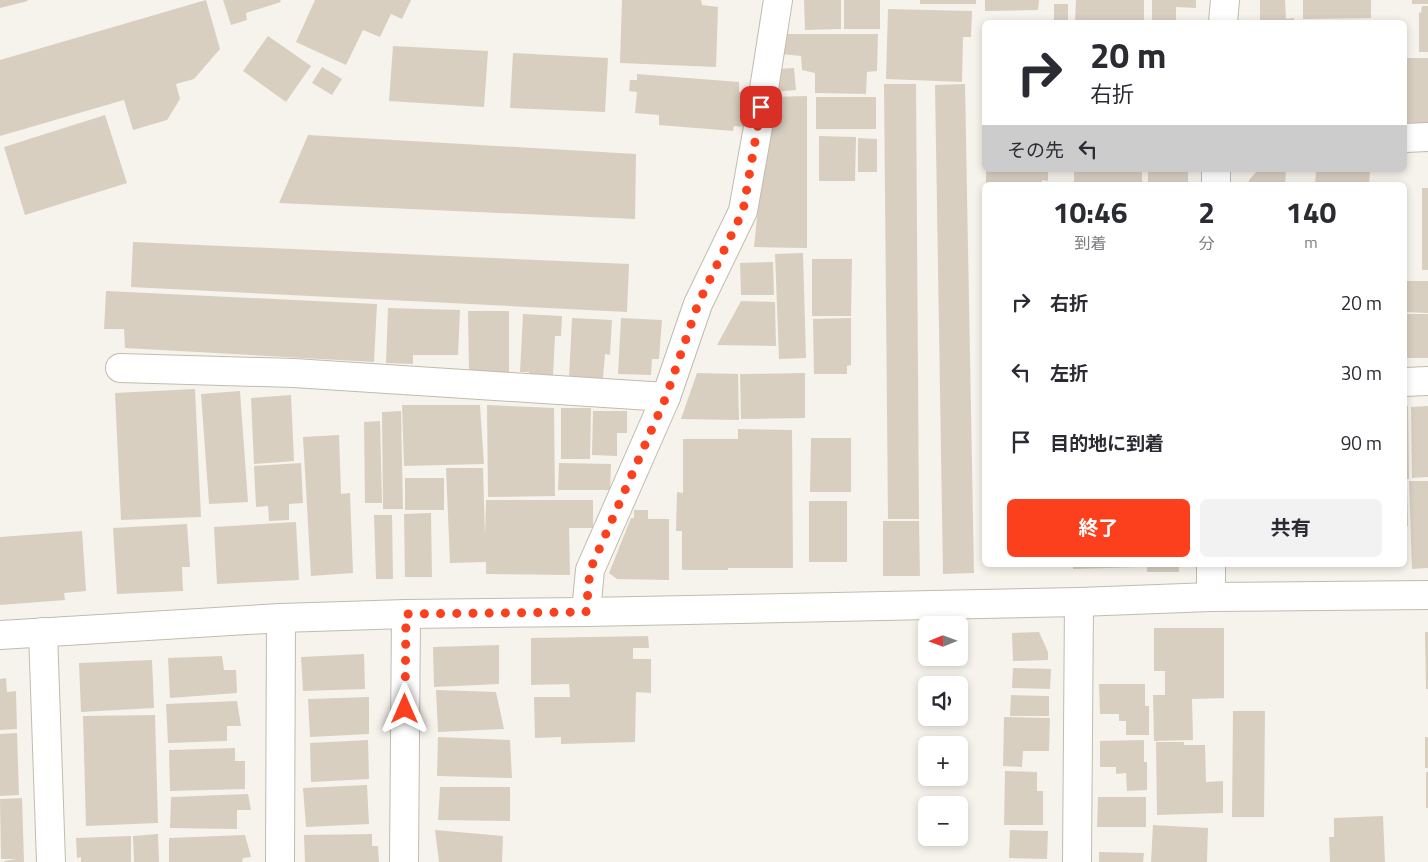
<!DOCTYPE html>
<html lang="ja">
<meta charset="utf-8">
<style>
body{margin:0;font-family:"Titillium Web","Noto Sans JP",sans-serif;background:#f2f2f3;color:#2b2b33;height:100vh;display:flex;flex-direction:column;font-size:19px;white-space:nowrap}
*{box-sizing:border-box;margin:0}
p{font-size:16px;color:#7c7c81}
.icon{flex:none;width:28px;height:28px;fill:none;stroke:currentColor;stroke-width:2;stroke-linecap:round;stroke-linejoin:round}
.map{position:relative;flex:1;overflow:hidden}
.drawer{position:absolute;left:982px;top:182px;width:425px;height:385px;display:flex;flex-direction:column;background:#fff;border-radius:8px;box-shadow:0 2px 8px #0003}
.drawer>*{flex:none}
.top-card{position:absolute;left:982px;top:20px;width:425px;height:152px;border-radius:8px;box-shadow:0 2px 8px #0003;background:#fff;color:#2b2b33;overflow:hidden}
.needle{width:32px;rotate:269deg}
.controls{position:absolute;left:918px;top:616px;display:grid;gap:10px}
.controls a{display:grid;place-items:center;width:50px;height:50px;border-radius:8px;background:#fff;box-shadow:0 2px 8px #0003;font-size:25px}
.pin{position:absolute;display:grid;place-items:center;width:42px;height:42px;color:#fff;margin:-21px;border-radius:10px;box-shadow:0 2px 8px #0006}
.me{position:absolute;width:55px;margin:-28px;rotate:0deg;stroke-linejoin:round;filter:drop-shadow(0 0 4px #0008)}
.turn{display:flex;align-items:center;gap:18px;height:105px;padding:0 25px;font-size:22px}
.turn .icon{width:65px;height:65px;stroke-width:2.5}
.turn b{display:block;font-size:35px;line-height:42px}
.then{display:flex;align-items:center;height:48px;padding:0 25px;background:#0003;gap:10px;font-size:19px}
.eta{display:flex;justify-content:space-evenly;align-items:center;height:85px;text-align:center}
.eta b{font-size:30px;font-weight:700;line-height:35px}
.button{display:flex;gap:10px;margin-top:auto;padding:10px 25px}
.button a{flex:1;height:58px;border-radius:8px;background:#fc3f1d;color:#fff;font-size:20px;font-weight:700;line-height:58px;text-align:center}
.button a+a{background:#f2f2f3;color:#2b2b33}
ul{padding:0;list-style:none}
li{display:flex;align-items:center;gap:15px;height:70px;padding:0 25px}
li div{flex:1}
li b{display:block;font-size:19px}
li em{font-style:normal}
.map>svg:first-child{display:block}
</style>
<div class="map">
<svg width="1428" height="862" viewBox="0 0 1428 862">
<rect width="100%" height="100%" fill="#f6f3ec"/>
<g fill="#d8cfc1">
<polygon points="0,0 27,0 28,1 0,8"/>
<polygon points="206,0 220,49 194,79 176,84 180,99 167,120 133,130 124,100 0,136 0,60"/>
<polygon points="223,0 280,0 281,2 246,13 247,20 231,25"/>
<polygon points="315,0 411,0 402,19 391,14 380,37 363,30 346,65 296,42"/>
<polygon points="622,0 701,0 702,5 718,7 716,67 620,63"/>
<polygon points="804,0 841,0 841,29 805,30"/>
<rect x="844" y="0" width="36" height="29"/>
<rect x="920" y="0" width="56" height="4"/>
<polygon points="985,0 1039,0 1038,10 985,11"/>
<polygon points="1076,0 1144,0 1144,22 1075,22"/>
<polygon points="1152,0 1196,0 1196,8 1176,7 1176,22 1152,22"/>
<polygon points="1260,0 1285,0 1286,19 1294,18 1294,22 1260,22"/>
<polygon points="1303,0 1371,0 1371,18 1303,19"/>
<rect x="1412" y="0" width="16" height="4"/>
<rect x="1054" y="4" width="14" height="18"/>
<polygon points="1422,6 1428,6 1428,52 1419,52 1419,12 1421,13"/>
<polygon points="888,9 972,11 971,37 963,37 962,82 886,79"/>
<polygon points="784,34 878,34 877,71 867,72 866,94 815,93 815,73 802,70 801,56 780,54"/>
<polygon points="268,36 311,66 286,102 243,71"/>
<polygon points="393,46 488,51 484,107 389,101"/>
<polygon points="513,53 608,58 605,112 510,108"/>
<polygon points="1405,58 1428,58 1428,126 1405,125"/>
<polygon points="322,67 342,79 332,95 312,83"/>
<polygon points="794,68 796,90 773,92 776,69"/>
<polygon points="637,74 739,82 739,92 749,92 746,127 734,126 733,131 659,125 659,115 635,113 637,92 629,91 630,80 637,80"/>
<polygon points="884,84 916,84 919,519 888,519"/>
<polygon points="965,84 974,573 943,574 935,85"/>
<polygon points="807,96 807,248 754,247 770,97"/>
<rect x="816" y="97" width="60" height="32"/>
<polygon points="105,115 127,183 25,215 4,147"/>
<polygon points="308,135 636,154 635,219 279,203"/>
<polygon points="819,136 856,137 855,181 819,181"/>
<polygon points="858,138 877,139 877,172 858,172"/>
<polygon points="986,170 1048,170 1048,181 1042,180 1042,185 986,185"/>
<polygon points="1074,170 1142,170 1142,185 1074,184"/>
<rect x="1148" y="170" width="40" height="15"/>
<polygon points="1258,170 1286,170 1285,185 1249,185 1249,180"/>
<polygon points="1316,170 1370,170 1369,185 1315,185"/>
<rect x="1422" y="188" width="6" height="82"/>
<polygon points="133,242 629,264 627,312 131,287"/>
<polygon points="803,253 806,358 779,359 775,254"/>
<polygon points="812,259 852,259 851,316 812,316"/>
<polygon points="773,262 774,295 741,295 740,263"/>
<polygon points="1405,281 1428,281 1428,313 1405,312"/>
<polygon points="983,285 985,285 985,352 982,352"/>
<polygon points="106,291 377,304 374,362 125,348 124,329 104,329"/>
<polygon points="741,301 775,302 776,346 717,345"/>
<polygon points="388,308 460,310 458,355 413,355 413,364 386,363"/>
<polygon points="468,311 509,311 509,373 469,372"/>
<polygon points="523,314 562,316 561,336 555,336 553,376 529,376 529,372 520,372"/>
<rect x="1405" y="314" width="23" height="44"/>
<polygon points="572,318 612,320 610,355 605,354 603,378 569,377"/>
<polygon points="621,318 662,320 659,359 652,359 651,375 618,374"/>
<polygon points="851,318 851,365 847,366 847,374 814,374 813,319"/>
<polygon points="697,373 738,374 739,420 681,419"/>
<polygon points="805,373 805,418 741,419 740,374"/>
<polygon points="195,389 201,517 121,520 115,393"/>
<polygon points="240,391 248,502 209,504 201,394"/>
<polygon points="291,395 294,461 254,464 251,398"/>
<polygon points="402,405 480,405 484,464 404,466"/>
<polygon points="487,405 554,408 555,496 488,497"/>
<polygon points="1405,406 1408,406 1409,479 1405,479"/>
<polygon points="1428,406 1428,477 1412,478 1411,407"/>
<polygon points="561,408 591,408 590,459 561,459"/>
<polygon points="401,411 403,509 383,509 382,412"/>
<polygon points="593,411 627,411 627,433 617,433 617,456 592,455"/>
<polygon points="380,421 382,503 365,503 364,422"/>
<polygon points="738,429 792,430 793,568 728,568 728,570 682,570 682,531 676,531 677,492 683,493 683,439 738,439"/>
<polygon points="339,435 341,494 350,493 353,573 311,576 303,437"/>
<polygon points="811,438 851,438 851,492 810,492"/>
<polygon points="301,463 303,503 289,504 289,520 269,521 268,506 256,507 254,466"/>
<polygon points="559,463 611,464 610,490 558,490"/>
<polygon points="446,468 483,468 485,536 486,500 593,500 593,528 569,528 570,575 486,574 486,562 450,563"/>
<rect x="405" y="478" width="39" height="32"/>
<polygon points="1409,481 1428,481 1428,568 1412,569"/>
<polygon points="1405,484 1407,484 1408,526 1405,526"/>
<rect x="809" y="501" width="38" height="61"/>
<polygon points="634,510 648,510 648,519 669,519 669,580 617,579 609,573 631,518 634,518"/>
<polygon points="431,513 432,577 405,577 404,514"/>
<polygon points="374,515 392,515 393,579 376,579"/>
<polygon points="883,521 919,521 920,576 883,576"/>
<polygon points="296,522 299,580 217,584 214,527"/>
<polygon points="187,524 190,567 182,567 183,591 117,594 113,528"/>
<polygon points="82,531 86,591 64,593 65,600 0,605 0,537"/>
<polygon points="1073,565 1141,565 1141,567 1073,569"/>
<rect x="1147" y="565" width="32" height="7"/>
<polygon points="1154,628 1224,628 1224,698 1192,699 1193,740 1154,741 1153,695 1165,695 1165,671 1154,671"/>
<polygon points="1039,632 1048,652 1048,660 1013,661 1012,633"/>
<polygon points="1425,632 1428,632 1428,689 1426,689"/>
<polygon points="648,636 649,648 633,648 633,659 651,659 651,693 636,692 635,742 561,744 561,737 535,738 534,697 570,697 569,684 531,685 531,638"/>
<polygon points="499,645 499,684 434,687 433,647"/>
<polygon points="364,654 365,689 303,691 301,657"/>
<polygon points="222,656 224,670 236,670 237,693 170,698 168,658"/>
<polygon points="152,660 154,708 81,712 79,663"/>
<polygon points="1013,668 1051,669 1050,689 1012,688"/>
<polygon points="6,678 7,692 16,691 17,729 0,730 0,679"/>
<polygon points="1099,684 1145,684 1145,706 1149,706 1149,735 1126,735 1126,721 1119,721 1119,714 1100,714"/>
<polygon points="436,690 496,692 504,729 438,732"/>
<polygon points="1011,695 1049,696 1049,716 1010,716"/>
<polygon points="369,697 369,734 310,737 308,699"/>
<polygon points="237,701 241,726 227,726 227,741 168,743 166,704"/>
<polygon points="1233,711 1265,711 1264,817 1232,817"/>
<polygon points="155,715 158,823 86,826 83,716"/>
<polygon points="1004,717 1050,718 1049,751 1023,751 1022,767 1003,766"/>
<polygon points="17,733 19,795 0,796 0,734"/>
<polygon points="438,737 510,740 512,778 437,776"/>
<rect x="1425" y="737" width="3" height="31"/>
<polygon points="368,740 369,779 311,782 310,743"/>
<polygon points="1144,740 1144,762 1147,762 1147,790 1127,791 1126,773 1116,774 1116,767 1100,767 1100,741"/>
<polygon points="1156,742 1184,742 1184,745 1205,745 1206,782 1223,781 1223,813 1157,815"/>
<polygon points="235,748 235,761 245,761 245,789 170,791 169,750"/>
<polygon points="1005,771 1037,772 1037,791 1043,791 1043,825 1004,825"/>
<rect x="1426" y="772" width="2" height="36"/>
<polygon points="367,785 369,824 306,827 303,788"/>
<polygon points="440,787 510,787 510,821 438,820"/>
<polygon points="248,794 251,810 237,810 237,829 170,828 171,797"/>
<polygon points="1098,797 1146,797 1146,827 1097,827"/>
<polygon points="22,798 24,862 4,862 4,861 17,859 1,859 0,799"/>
<polygon points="1383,816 1385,862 1330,862 1329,837 1334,837 1334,818"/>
<polygon points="1153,825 1208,828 1207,862 1151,862"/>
<polygon points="435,830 503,836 502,862 439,862"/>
<polygon points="1010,830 1048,831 1047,859 1009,858"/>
<polygon points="158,834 159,862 134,862 133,836"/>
<polygon points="372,834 372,846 378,846 379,862 305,862 304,835"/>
<polygon points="245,835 251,857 243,858 242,862 169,862 169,838"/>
<polygon points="131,836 131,862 81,862 81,857 77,858 76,838"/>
<polygon points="1099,852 1144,853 1143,862 1099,862"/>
</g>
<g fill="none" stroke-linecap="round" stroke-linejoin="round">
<defs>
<g id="minor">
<polyline points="1223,22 1225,0"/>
<polyline points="1405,138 1428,137"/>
<polyline points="1216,185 1216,170"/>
<polyline points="120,368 294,373 666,397"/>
<polyline points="1405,382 1428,381"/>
<polyline points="1211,597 1211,565"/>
<polyline points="586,612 590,570 666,397 698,304 743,211 758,127 778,0"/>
<polyline points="43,632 51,862"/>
<polyline points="0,635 281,618 406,614 586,612 1079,602 1211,597 1428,595"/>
<polyline points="280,862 281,618"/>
<polyline points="404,862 406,614"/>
<polyline points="1077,862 1079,602"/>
</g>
</defs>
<use href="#minor" stroke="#c2bbae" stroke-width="30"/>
<use href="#minor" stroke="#fff" stroke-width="28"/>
</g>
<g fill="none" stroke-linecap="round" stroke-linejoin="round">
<polyline stroke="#fc3f1d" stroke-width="9" stroke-dasharray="0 16.2" points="405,709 406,614 586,612 590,570 666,397 698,304 743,211 761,107"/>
</g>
</svg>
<div class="controls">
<a><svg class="needle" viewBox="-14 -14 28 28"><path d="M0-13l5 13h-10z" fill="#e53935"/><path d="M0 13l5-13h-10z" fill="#7c7c81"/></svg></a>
<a><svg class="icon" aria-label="sound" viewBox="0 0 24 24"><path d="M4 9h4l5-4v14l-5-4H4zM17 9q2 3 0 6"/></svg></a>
<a>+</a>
<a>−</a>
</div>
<div class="pin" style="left:761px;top:107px;background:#d93025"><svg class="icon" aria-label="arrive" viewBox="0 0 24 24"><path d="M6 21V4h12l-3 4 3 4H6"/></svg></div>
<svg class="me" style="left:405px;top:709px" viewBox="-20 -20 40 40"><path d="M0-17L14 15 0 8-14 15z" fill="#fc3f1d" stroke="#fff" stroke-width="4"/></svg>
<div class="top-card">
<div class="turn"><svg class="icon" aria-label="right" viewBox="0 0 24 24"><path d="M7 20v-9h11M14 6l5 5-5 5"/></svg><div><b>20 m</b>右折</div></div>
<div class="then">その先<svg class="icon" aria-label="left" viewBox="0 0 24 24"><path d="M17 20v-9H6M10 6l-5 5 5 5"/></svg></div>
</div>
<section class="drawer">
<div class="eta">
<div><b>10:46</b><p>到着</p></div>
<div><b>2</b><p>分</p></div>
<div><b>140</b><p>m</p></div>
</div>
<ul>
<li><svg class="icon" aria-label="right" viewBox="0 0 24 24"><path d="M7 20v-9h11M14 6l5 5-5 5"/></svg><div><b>右折</b></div><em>20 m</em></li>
<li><svg class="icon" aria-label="left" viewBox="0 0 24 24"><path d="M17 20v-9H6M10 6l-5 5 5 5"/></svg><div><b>左折</b></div><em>30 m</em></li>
<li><svg class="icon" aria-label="arrive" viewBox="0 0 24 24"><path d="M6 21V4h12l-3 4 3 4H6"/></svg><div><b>目的地に到着</b></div><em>90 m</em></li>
</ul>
<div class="button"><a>終了</a><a>共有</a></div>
</section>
</div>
